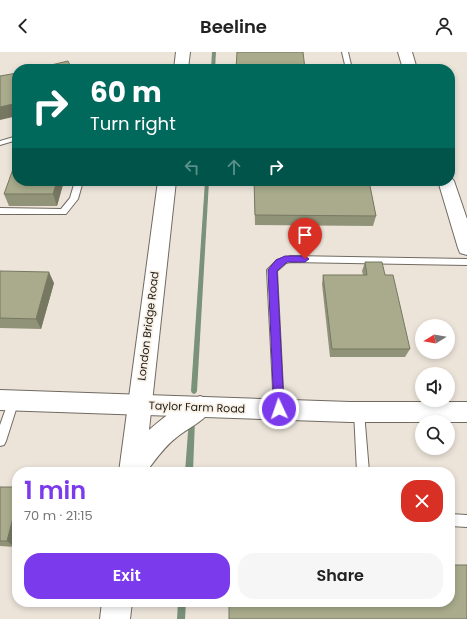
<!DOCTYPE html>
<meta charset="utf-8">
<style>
body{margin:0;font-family:Poppins,sans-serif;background:#f6f6f6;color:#222;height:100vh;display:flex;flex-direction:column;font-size:15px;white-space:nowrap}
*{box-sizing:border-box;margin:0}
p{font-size:13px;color:#767676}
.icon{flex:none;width:22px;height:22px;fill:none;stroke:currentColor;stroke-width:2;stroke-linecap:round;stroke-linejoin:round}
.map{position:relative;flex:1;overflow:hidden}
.panel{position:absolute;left:12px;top:415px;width:443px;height:140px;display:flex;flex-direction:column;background:#fff;border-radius:16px;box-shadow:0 2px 6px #0003}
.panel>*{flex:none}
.top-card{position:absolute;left:12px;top:12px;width:443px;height:122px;border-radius:16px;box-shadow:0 2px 6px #0003;background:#00695c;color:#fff;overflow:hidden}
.needle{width:26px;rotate:259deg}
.tools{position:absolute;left:415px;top:267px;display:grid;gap:8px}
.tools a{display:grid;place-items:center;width:40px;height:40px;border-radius:50%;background:#fff;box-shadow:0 2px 6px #0003;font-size:20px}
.pin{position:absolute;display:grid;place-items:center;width:34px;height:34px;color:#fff;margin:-41px -17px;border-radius:50% 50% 50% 0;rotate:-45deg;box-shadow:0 0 4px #0007}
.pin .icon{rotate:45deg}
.me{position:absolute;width:44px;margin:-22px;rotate:357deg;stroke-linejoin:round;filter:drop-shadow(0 0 3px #0008)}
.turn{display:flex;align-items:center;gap:14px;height:84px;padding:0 12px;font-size:18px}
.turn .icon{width:52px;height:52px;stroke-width:2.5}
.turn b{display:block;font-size:28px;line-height:34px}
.lanes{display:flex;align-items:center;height:38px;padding:0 12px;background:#0003;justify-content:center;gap:20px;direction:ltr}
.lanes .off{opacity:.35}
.round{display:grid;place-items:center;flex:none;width:42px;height:42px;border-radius:16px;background:#f6f6f6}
.overview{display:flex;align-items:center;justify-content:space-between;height:68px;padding:0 12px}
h1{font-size:24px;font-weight:600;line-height:30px;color:#7c3aed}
.cta{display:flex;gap:8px;margin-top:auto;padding:8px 12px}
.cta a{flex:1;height:46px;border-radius:16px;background:#7c3aed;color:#fff;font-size:16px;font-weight:600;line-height:46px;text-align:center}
.cta a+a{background:#f6f6f6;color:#222}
header{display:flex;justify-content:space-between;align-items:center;height:52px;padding:0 12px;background:#fff;font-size:18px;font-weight:600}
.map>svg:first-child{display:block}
</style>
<header><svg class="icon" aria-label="back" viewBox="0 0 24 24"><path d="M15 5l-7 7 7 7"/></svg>Beeline<svg class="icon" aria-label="person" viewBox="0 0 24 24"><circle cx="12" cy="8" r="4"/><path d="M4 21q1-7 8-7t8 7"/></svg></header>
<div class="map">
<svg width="467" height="567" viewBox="0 0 467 567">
<rect width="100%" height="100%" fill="#ece4d9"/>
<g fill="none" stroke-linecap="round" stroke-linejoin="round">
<g fill="#7a917a" fill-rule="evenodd">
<polygon points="212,0 216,0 215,17 211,17"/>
<polygon points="205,129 209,129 197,339 196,341 194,342 192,341 191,339"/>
<polygon points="192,364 194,365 195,367 193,420 185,420 189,367 190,365"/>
<polygon points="178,550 186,550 185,567 177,567"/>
</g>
<defs>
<g id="lane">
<polygon points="342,0 348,0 352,17 346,17"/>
<polygon points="17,84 17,88 0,93 0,89"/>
<polygon points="75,129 83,129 78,147 66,162 0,162 0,156 61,157 70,146"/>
<polygon points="291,204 467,207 467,213 291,210 286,211 277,219 284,357 283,361 279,362 275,361 274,357 267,218 277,208"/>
<polygon points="14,343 18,345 19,348 6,389 4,393 0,394 0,373 10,345"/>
<polygon points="359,355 363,356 364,360 369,420 357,420 354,360 355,356"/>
<polygon points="450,462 467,463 467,475 450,474"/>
</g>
<g id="street">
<polygon points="398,0 412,0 417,17 403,17"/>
<polygon points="450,124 454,129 467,167 467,203 460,201 458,196 438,129 450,129"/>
<polygon points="0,338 350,350 467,350 467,370 350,370 0,358"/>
</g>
<g id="secondary">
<polygon points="176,0 190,0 188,17 174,17"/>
<path d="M158,129H176L149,378C164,365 181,351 200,344L208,347L212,355C206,369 189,375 177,385C164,395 156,407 146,420H119Z"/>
<polygon points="102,550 132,550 130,567 100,567"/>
</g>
</defs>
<use href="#lane" stroke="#716a61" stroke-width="2"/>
<use href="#street" stroke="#716a61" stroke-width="2"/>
<use href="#secondary" stroke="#716a61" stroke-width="2"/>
<use href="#lane" fill="#fff" fill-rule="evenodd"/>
<use href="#street" fill="#fff" fill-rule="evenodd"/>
<use href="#secondary" fill="#fff" fill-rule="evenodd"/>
</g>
<g fill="#919378">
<polygon points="64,129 57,154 9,154 4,142"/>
<polygon points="254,129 369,129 376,164 373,174 255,173"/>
<polygon points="365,210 385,223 410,297 405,305 330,305 322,232 323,223 363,223 362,219"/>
<polygon points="0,219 54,231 41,277 0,276"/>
<polygon points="0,435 15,495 0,494"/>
</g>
<g fill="#767862">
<polygon points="17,51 17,64 0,68 0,55"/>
<polygon points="57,129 64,129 57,154 53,142"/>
<polygon points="49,220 54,231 41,277 36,267"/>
<polygon points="17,450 17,487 15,495 7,489"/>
</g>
<g fill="#a9ab8c" stroke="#767862">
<polygon points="237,0 303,0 305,17 236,17"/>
<polygon points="68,9 72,17 34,17"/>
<polygon points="17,21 17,51 0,55 0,24"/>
<polygon points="17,106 17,129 57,129 53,142 4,142"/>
<polygon points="254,129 369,129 376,164 255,163"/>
<polygon points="365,210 382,210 385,223 393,223 410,297 332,297 323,223 367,223"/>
<polygon points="0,219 49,220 36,267 0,266"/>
<polygon points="0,435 17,435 17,450 7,489 0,489"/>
<polygon points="450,513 467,513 467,567 229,567 229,550 450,550"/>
</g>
<polygon fill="#7c3aed" stroke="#51269a" points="285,204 305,204 309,207 305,210 287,210 277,219 284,357 283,360 279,362 275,360 274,357 268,218 276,208"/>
<g text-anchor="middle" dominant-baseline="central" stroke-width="3.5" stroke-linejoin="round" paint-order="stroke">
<g font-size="11" fill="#1e1b18" stroke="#f9f1e6">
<text transform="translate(148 274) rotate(-83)">London Bridge Road</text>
<text transform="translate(197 355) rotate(2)">Taylor Farm Road</text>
</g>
</g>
</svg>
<div class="tools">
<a><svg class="needle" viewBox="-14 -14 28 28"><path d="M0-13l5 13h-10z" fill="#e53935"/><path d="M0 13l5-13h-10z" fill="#767676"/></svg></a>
<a><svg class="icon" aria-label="sound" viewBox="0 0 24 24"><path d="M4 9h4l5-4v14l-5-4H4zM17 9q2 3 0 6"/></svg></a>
<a><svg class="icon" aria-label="search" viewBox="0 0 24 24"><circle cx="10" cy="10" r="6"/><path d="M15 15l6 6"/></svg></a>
</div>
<div class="pin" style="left:305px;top:207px;background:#d93025"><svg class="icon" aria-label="arrive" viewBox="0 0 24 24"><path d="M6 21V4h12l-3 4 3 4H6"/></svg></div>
<svg class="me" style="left:279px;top:357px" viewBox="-20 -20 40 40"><circle r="17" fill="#7c3aed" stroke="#fff" stroke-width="3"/><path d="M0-11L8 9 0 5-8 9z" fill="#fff"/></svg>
<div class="top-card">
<div class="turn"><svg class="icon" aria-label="right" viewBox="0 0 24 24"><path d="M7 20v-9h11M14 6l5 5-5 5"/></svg><div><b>60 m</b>Turn right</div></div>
<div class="lanes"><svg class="icon off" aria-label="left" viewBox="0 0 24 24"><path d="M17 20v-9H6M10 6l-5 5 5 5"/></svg><svg class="icon off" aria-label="ahead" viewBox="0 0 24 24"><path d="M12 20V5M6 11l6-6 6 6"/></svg><svg class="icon" aria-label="right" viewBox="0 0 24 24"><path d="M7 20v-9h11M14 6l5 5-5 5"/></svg></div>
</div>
<section class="panel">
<div class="overview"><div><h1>1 min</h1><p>70 m · 21:15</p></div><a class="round" style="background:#d93025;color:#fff"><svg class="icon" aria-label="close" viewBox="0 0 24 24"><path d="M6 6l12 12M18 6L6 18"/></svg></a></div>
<div class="cta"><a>Exit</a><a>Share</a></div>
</section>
</div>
